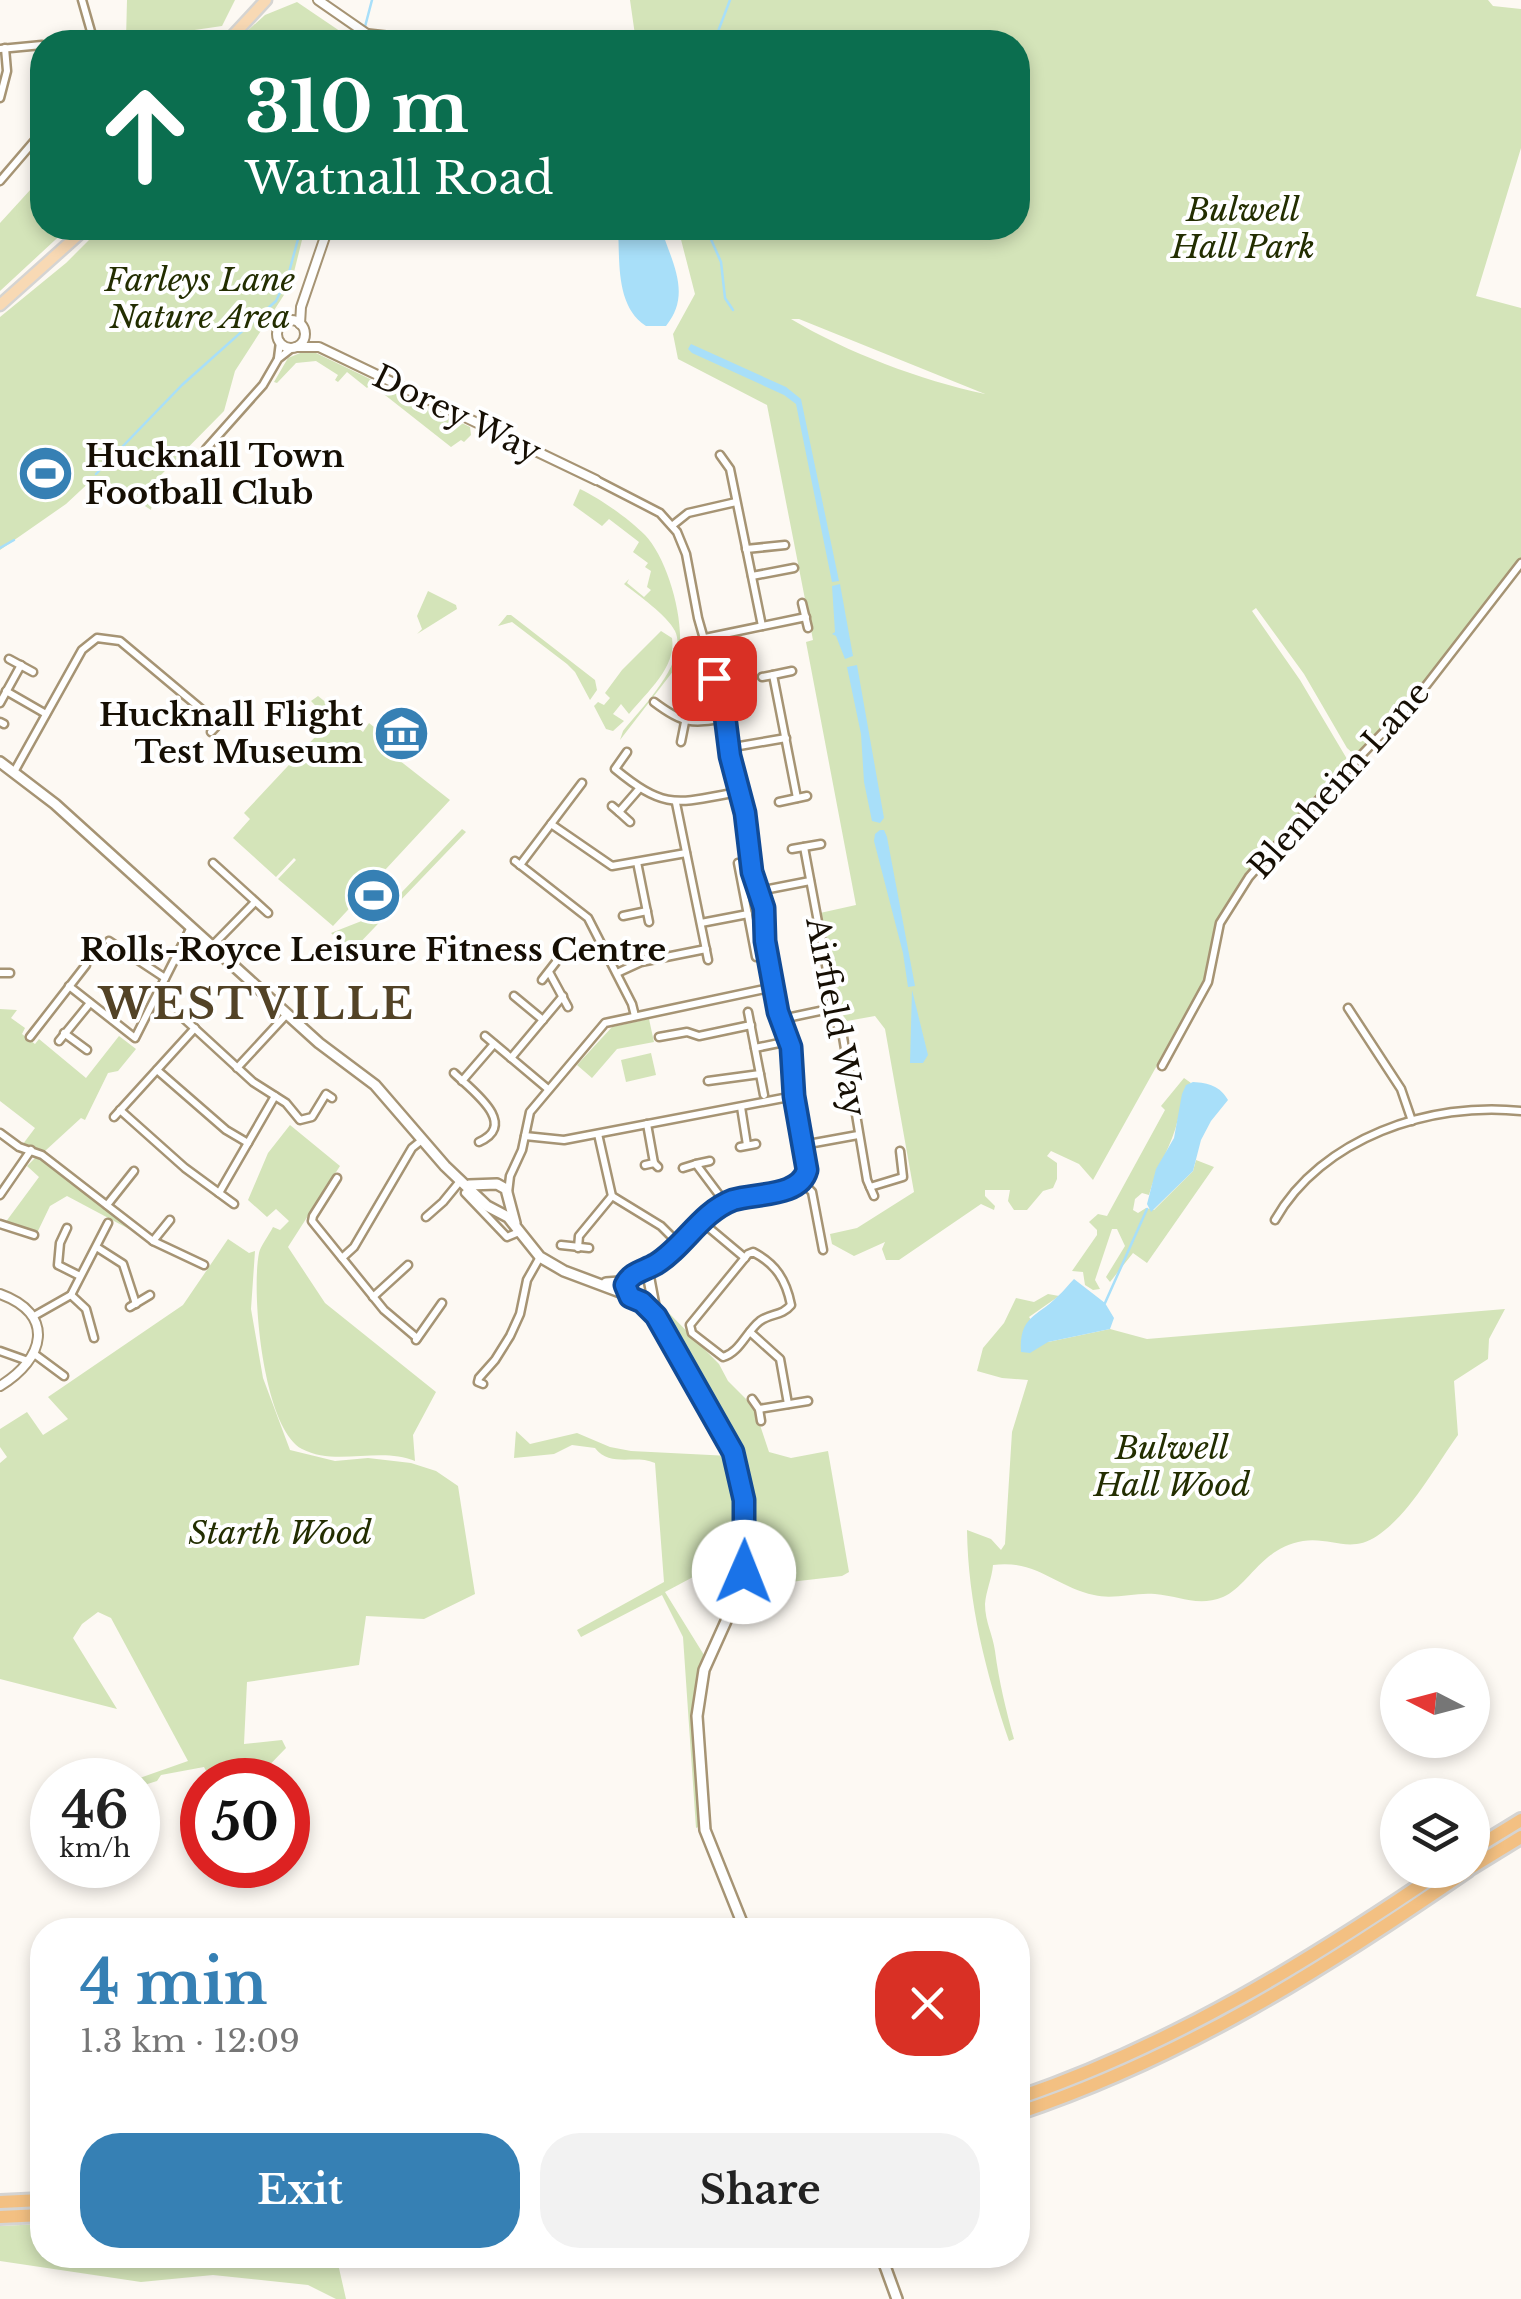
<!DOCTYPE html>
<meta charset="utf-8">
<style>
body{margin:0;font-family:"Libre Baskerville",serif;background:#f2f2f2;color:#222;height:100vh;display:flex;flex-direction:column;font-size:38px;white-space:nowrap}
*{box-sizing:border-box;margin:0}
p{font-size:32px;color:#767676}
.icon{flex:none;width:55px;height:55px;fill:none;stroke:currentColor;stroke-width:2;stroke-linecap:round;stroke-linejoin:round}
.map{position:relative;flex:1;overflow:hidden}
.details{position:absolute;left:30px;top:1918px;width:1000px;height:350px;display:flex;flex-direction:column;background:#fff;border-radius:40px;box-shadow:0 5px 15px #0003}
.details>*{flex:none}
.guide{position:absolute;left:30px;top:30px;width:1000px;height:210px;border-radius:40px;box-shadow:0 5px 15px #0003;background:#0b6e4f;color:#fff;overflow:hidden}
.needle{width:65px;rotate:276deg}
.tools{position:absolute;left:1380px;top:1648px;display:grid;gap:20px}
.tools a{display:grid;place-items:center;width:110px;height:110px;border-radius:50%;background:#fff;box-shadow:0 5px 15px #0003;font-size:50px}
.speed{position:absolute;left:30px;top:1758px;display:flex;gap:20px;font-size:50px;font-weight:700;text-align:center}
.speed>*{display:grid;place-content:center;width:130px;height:130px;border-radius:50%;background:#fff;box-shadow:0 5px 15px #0003;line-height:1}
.speed small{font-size:25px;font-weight:400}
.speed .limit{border:15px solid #d22;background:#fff;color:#111}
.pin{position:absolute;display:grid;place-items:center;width:85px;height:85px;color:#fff;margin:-42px;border-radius:20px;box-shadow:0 5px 15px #0006}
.me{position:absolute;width:110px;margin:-55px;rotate:1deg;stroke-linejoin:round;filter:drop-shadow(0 0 8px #0008)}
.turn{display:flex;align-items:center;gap:35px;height:210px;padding:0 50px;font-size:45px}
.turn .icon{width:130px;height:130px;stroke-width:2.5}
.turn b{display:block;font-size:70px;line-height:85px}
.round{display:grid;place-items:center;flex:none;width:105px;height:105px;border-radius:40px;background:#f2f2f2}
.head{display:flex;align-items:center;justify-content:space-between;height:170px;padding:0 50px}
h1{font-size:60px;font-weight:800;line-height:75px;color:#3680b4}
.primary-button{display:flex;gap:20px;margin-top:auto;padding:20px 50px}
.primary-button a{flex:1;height:115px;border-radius:40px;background:#3680b4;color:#fff;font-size:40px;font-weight:800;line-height:115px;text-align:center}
.primary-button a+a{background:#f2f2f2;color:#222}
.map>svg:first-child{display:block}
</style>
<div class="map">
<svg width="1521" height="2299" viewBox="0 0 1521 2299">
<rect width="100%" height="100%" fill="#fdf9f3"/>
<g fill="#d4e4b9" fill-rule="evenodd">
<polygon points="127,0 235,0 222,26 126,40"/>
<path d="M630,0H1488L1493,6L1521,9V148L1476,296L1521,308V558L1412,696L1405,697L1403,707L1357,757L1347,748L1304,674L1256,608L1252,611L1300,680L1350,764L1270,847L1246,875L1224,910L1215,927L1203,983L1093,1180L1079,1164L1051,1151L1047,1156L1057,1163V1179L1053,1188L1043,1191L1027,1210H1014L1008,1201L1010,1190H985V1196L995,1206L994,1210L981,1204L899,1260H886L882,1249L885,1242L854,1256L832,1244L830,1234L857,1228L914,1192L885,1029L875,1016L847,1021L838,1009L820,913L856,905L806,642L813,640L767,405L678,359L673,334L695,294L678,228H1018V42H636ZM791,319H799L985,394C920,380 848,353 791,319Z"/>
<polygon points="297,2 356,42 235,42 265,15"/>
<polygon points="42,177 42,228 68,228 0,291 0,223"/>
<polygon points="101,228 305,228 291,284 235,371 224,411 156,480 151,510 104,479 95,477 66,504 0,550 0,317 66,263"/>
<polygon points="305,351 316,353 470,427 471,435 464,442 461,440 451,447 371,384 367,388 347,372 338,382 335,380 338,375 316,361 296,363 277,383 274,382 288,358"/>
<path d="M580,489C601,499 629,519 645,535C670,561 691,638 674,670L620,740L623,731C641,708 689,661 675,631C667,615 638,595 624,584L629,579L627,583L644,597L651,590L647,587L651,571L645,567L648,563L633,552L639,542L609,519L602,526L573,505Z"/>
<polygon points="428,591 456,605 457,609 417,634 422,629 417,616"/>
<polygon points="507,615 511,615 595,680 597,690 590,700 575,672 567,664 512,622 498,626"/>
<path d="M661,631L672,638C677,667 646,693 629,714L621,704L613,714L624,721L613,731L606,729L594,706L598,702L604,705L610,698L605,693L622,670Z"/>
<polygon points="318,696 363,732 369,723 384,735 381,746 450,800 333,926 278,879 296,860 294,858 276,877 233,838 250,819 244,813 330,721 311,701"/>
<polygon points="462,829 466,832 351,952 331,933 382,913"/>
<polygon points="0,1009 17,1010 11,1018 25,1028 22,1034 35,1044 39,1039 86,1078 119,1036 136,1049 118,1071 108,1073 85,1120 81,1118 45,1151 23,1144 35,1128 0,1101"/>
<polygon points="649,1019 654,1042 617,1049 592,1078 577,1065 612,1027"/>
<polygon points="651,1053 656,1075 626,1082 621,1060"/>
<path d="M1184,1078L1191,1083C1180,1092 1182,1105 1178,1119C1172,1146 1156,1168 1149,1195L1142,1193L1135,1199L1133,1210L1138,1213L1146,1208L1154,1210L1193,1171L1196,1160L1214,1167L1147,1263L1133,1253L1110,1282L1106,1277L1125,1246L1117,1229H1112L1095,1280L1100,1289L1093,1290L1085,1285L1083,1272L1072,1271L1097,1235V1230L1089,1222L1098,1214L1107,1216L1165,1110L1161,1106Z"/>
<path d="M290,1125L340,1166L288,1247L325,1303L436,1392L413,1435L415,1461C380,1446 336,1467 302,1449C263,1428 251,1292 259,1253C260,1247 269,1235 273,1227L280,1230L289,1221L276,1209L267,1217L248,1200L268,1153Z"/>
<polygon points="38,1155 130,1227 129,1229 67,1196 50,1206 37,1233 5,1223 39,1177 27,1166"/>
<polygon points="228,1239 249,1253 255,1251 251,1309 263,1378 290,1450 335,1461 368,1458 411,1463 436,1471 458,1486 475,1594 424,1619 366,1616 359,1665 247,1682 244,1744 282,1740 286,1748 255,1780 211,1780 204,1767 161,1775 157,1781 138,1787 138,1780 134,1780 188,1761 111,1618 98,1612 82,1624 73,1638 117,1709 0,1679 0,1463 7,1457 0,1447 0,1429 27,1412 43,1435 68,1419 48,1397 183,1305"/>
<path d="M1048,1294L1059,1296L1029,1317L1048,1342L1110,1329L1147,1339L1505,1309L1489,1339L1488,1359L1454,1381L1458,1435C1434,1468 1411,1513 1377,1536C1350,1554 1332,1537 1303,1541C1262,1547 1248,1587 1223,1597C1198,1607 1179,1596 1155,1594C1135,1592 1114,1600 1094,1595C1056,1587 1036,1559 993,1565C992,1578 986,1591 985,1604C985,1622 993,1635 995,1651C999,1682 1006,1710 1014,1739L1009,1741C986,1673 968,1603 967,1530L991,1539L1001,1550L1005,1544L1012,1432L1028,1380L1002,1378L977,1371L983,1348L1004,1323L1016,1298L1034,1302Z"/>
<path d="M661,1305L719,1364L728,1381L754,1407L769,1452L791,1458L828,1451L849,1572L842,1576L747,1587C763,1495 741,1451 697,1374C684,1350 670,1330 661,1305Z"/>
<path d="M516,1431L530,1444L577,1433L610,1447L631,1451L730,1456L738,1495V1553L665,1592L704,1655L693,1699V1732L701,1826L696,1828L683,1637L662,1595L581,1637L577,1630L664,1582L655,1463C635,1454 610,1468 595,1448L572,1445L554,1454L514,1458Z"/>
<polygon points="42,2224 42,2255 336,2255 346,2299 336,2299 308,2285 213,2275 141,2282 0,2261 0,2226"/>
</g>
<g fill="#a8dff9">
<path d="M618,228H661C672,263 692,294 666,326H646C615,306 620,260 618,228Z"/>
<polygon points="691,344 786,387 801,399 839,581 832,582 796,404 784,395 692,353 688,349"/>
<polygon points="840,584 853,656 845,659 836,636 832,634 835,632 832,586"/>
<polygon points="857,665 884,818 880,823 872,821 864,782 861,734 847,667"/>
<polygon points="880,830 884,830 887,837 915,986 908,987 903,953 874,841 875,834"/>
<polygon points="912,990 928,1055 923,1063 910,1063"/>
<path d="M1193,1082C1209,1083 1220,1086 1228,1100L1211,1121L1201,1140L1193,1171L1151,1212L1147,1204L1156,1169L1174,1138L1182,1094L1186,1085Z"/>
<path d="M1074,1279L1105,1303L1114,1318L1110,1329L1048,1342L1030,1353L1021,1352C1019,1316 1037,1317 1057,1297C1064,1291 1068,1285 1074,1279Z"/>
</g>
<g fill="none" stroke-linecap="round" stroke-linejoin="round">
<g stroke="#a8dff9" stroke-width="2.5">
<polyline points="361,42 372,0"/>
<polyline points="714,42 730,0"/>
<polyline points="706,228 721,262 725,298 733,310"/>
<polyline points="96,474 182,385 276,301 288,276 301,228"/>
<polyline points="0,548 14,540"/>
<polyline points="1105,1303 1147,1209"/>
</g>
<defs>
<g id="minor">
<polyline points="82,0 94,42"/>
<polyline points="0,49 42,45"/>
<polyline points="0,98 7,71 5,48"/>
<polyline points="0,181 42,132"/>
<polyline points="278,358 280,342"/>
<polyline points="206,449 263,385 278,359 292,348"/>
<polyline points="720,455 730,469 762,626"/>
<polyline points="596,480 660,513 677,532 686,554 698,618 727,720 730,755 746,817 748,855 764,908 774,987 791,1047 794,1096 807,1170 796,1186 726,1204 659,1263 638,1273"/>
<polyline points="673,525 688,513 736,502"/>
<polyline points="746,549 785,545"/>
<polyline points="752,576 794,568"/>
<polyline points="802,603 808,628"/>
<polyline points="705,638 806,617"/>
<polyline points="9,659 33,672"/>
<polyline points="792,671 773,675 797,798"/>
<polyline points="762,677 773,675"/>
<polyline points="6,691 46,714"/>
<path d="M654,702C683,724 691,724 726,718"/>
<polyline points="0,703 21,665"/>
<polyline points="0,722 4,724"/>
<polyline points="211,732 228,714"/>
<polyline points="681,742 685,722"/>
<polyline points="728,748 786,738"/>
<path d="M627,752L615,769C666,811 677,803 738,792"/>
<polyline points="14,772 82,650 97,638 120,641 219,724"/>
<polyline points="779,802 807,796"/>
<polyline points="676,803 708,960"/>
<polyline points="612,806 619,812 639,789"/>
<polyline points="619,812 630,822"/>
<polyline points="551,824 612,866 686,853"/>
<polyline points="804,847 837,1024 843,1037 867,1180 874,1196"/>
<polyline points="792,849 821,844"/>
<polyline points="515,861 588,918 632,1004 635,1016"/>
<polyline points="637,862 649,922"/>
<polyline points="213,863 268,913"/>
<polyline points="738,863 756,957"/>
<polyline points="520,865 582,783"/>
<polyline points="759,891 810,881"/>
<polyline points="623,916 647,911"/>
<polyline points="701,923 748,914"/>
<polyline points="109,941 165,978"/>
<polyline points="212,946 255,902"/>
<polyline points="549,972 568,1007"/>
<polyline points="0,973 10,973"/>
<polyline points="617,973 641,962 706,949"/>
<polyline points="542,980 556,962"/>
<polyline points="69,986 135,1038 191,927"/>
<polyline points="514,996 543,1020"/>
<polyline points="1348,1008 1401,1089 1412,1121"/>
<polyline points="748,1012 764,1095"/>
<polyline points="179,1014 253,1082 286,1103 300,1120 312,1117 326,1094 332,1098"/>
<polyline points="782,1019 834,1008"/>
<polyline points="64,1033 87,1050"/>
<polyline points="485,1036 548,1089"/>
<polyline points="30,1037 86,965"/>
<polyline points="659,1037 687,1032 699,1036 751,1025"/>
<polyline points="59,1041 90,1003"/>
<polyline points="755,1048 789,1041"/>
<polyline points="511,1058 563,996"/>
<polyline points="1162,1066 1208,982 1220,923 1249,877 1302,817 1418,696 1521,563"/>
<polyline points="237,1068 287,1014"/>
<polyline points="157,1070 226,1130 248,1143"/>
<path d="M454,1073C470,1089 520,1124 479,1142"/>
<polyline points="462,1081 494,1044"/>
<polyline points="708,1081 760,1074"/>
<polyline points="741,1107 747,1145"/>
<polyline points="120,1110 185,1168 234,1204"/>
<polyline points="114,1117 195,1028"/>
<polyline points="647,1124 654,1163"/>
<polyline points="0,1133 19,1147 42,1155 153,1241 204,1265"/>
<polyline points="598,1134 612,1196 661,1226 679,1244"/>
<polyline points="525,1136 564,1140 794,1096"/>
<polyline points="803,1145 858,1135"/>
<polyline points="740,1147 756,1144"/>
<polyline points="696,1164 710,1161"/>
<polyline points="645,1165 654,1163 658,1167"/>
<polyline points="683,1168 696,1164 726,1204"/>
<polyline points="337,1178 313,1216 312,1221 384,1310 417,1338"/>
<polyline points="802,1182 812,1192 823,1250"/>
<polyline points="870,1187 903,1177 900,1151"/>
<polyline points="219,1193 275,1096"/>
<polyline points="465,1193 507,1237 519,1232"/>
<polyline points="508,1193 510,1176 522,1150 530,1112 605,1023 774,987"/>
<polyline points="0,1195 31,1150"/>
<polyline points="107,1205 134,1171"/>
<polyline points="426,1217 443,1202 461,1180"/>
<path d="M1275,1220C1321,1138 1431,1101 1521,1111"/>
<polyline points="702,1222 745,1258"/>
<polyline points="0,1224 34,1235"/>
<polyline points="67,1228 60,1243 58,1265 80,1276"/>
<polyline points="153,1241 170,1220"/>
<polyline points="561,1245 589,1248"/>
<polyline points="98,1248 123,1264 136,1304"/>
<polyline points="578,1248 579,1236 612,1196"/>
<path d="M753,1252C776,1264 786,1280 791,1305C782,1316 771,1313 760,1321C746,1332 740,1352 723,1357L692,1333L690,1325L748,1254Z"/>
<polyline points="342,1258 354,1247 412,1148 422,1140"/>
<polyline points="71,1295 86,1309 94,1338"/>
<polyline points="373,1297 408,1265"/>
<polyline points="130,1307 150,1295"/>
<polyline points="34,1316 71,1295 108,1223"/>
<polyline points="750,1332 780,1359 788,1404"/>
<polyline points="416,1340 442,1303"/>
<polyline points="0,1351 28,1361"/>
<polyline points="33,1353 64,1376"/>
<polyline points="483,1384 478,1382 479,1378 495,1360 510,1336 520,1314 527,1280 540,1257"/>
<polyline points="752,1399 759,1409 761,1421"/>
<polyline points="759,1409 808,1401"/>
</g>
<g id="tertiary">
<polyline points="318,0 367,34 373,42"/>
<polyline points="368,34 395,37 401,42"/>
<circle cx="291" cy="334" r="14"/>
<polyline points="300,324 301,307 328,228"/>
<polyline points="296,347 319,347 596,480"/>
<path d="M0,1294C56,1314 45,1359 0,1386"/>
</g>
<g id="secondary">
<polyline points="0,762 55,804 319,1043 375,1085 445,1166 487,1206 508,1217 540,1257 564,1271 628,1295 656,1316"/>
<polyline points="469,1185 497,1184 506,1189 515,1223"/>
<polyline points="606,1283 620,1282 637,1274 649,1279 656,1316 716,1419 733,1451 741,1476 746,1547 744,1572 740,1590 704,1670 697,1716 705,1830 745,1930"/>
<polyline points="881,2255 897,2299"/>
</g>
<g id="primary">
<polyline points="227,42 266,0"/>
<polyline points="0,305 86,228"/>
</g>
<g id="motorway">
<polyline points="1472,1850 1521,1820"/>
<polyline points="1472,1867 1521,1837"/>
<path d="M1018,2098C1173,2045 1308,1962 1443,1870"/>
<path d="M1018,2113C1185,2057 1324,1969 1468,1870"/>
<polyline points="0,2202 42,2200"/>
<polyline points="0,2217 42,2215"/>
</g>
</defs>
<use href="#minor" stroke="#a69474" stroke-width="11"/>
<use href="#tertiary" stroke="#a69474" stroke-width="12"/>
<use href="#secondary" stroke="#a69474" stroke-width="14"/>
<use href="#primary" stroke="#d5d4d2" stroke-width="15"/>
<use href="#motorway" stroke="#d5d4d2" stroke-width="18"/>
<use href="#minor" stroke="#fff" stroke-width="6"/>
<use href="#tertiary" stroke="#fff" stroke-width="8"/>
<use href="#secondary" stroke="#fff" stroke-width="9"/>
<use href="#primary" stroke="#f8d9b4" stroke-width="10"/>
<use href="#motorway" stroke="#f3c082" stroke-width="12"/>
</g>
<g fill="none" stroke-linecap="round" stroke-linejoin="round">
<defs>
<path id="route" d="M714,678L723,700L730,756L745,813L752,872L764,908L765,941L778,1012L791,1047L794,1096L807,1170C800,1197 756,1193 733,1200C701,1212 684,1247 656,1264C644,1271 631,1272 625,1285L630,1297L642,1302L656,1316L733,1452L744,1500V1572"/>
</defs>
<use href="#route" stroke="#114b97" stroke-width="25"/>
<use href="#route" stroke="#1a73e8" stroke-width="18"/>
</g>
<defs>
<symbol id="stadium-disc" viewBox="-11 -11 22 22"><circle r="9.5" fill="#3680b4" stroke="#fff"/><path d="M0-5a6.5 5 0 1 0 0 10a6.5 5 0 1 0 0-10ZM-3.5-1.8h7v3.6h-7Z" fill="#fff"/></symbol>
<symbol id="museum-disc" viewBox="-11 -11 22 22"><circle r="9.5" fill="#3680b4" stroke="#fff"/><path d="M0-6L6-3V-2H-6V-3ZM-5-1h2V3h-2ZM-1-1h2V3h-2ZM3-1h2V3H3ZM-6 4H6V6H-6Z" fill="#fff"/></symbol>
</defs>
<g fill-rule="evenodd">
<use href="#stadium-disc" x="14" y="442" width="63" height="63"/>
<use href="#museum-disc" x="370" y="702" width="63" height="63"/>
<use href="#stadium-disc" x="342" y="864" width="63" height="63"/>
</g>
<g text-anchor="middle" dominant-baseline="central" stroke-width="8" stroke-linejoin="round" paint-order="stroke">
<g font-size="32" font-style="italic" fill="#232e01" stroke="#fff">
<text x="1243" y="210">Bulwell<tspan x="1243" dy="37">Hall Park</tspan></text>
<text x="200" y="280">Farleys Lane<tspan x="200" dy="37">Nature Area</tspan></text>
<text x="1172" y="1448">Bulwell<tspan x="1172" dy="37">Hall Wood</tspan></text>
<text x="280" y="1533">Starth Wood</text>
</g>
<g font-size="32" fill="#160f04" stroke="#fff">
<text transform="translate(457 414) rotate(26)">Dorey Way</text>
<text transform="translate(1339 780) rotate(-48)">Blenheim Lane</text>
<text transform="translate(836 1017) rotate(79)">Airfield Way</text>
</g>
<g font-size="32" font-weight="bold" fill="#160f04" stroke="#fff" text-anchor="start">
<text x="85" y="456">Hucknall Town<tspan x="85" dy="37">Football Club</tspan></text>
<text x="363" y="715" text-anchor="end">Hucknall Flight<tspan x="363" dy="37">Test Museum</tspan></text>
<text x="373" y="950" text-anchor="middle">Rolls-Royce Leisure Fitness Centre</text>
</g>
<g font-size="42" font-weight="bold" letter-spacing="2.5" fill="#534326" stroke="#fff">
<text x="257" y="1004">WESTVILLE</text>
</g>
</g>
</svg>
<div class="tools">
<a><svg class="needle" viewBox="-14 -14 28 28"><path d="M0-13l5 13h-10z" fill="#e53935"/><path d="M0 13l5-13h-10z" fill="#767676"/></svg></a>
<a><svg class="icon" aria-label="layers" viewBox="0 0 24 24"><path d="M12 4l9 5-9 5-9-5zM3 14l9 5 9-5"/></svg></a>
</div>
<div class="speed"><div>46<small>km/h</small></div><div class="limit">50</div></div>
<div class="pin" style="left:714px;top:678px;background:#d93025"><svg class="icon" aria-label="arrive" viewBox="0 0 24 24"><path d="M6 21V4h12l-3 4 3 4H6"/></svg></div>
<svg class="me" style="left:744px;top:1572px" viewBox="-20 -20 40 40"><circle r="19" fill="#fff"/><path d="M0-13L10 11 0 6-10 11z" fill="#1a73e8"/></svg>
<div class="guide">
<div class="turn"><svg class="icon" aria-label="ahead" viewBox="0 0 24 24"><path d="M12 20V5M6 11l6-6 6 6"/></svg><div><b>310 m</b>Watnall Road</div></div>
</div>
<section class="details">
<div class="head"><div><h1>4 min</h1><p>1.3 km · 12:09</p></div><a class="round" style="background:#d93025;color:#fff"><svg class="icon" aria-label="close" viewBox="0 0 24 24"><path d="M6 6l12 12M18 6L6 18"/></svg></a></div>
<div class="primary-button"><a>Exit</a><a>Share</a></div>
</section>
</div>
